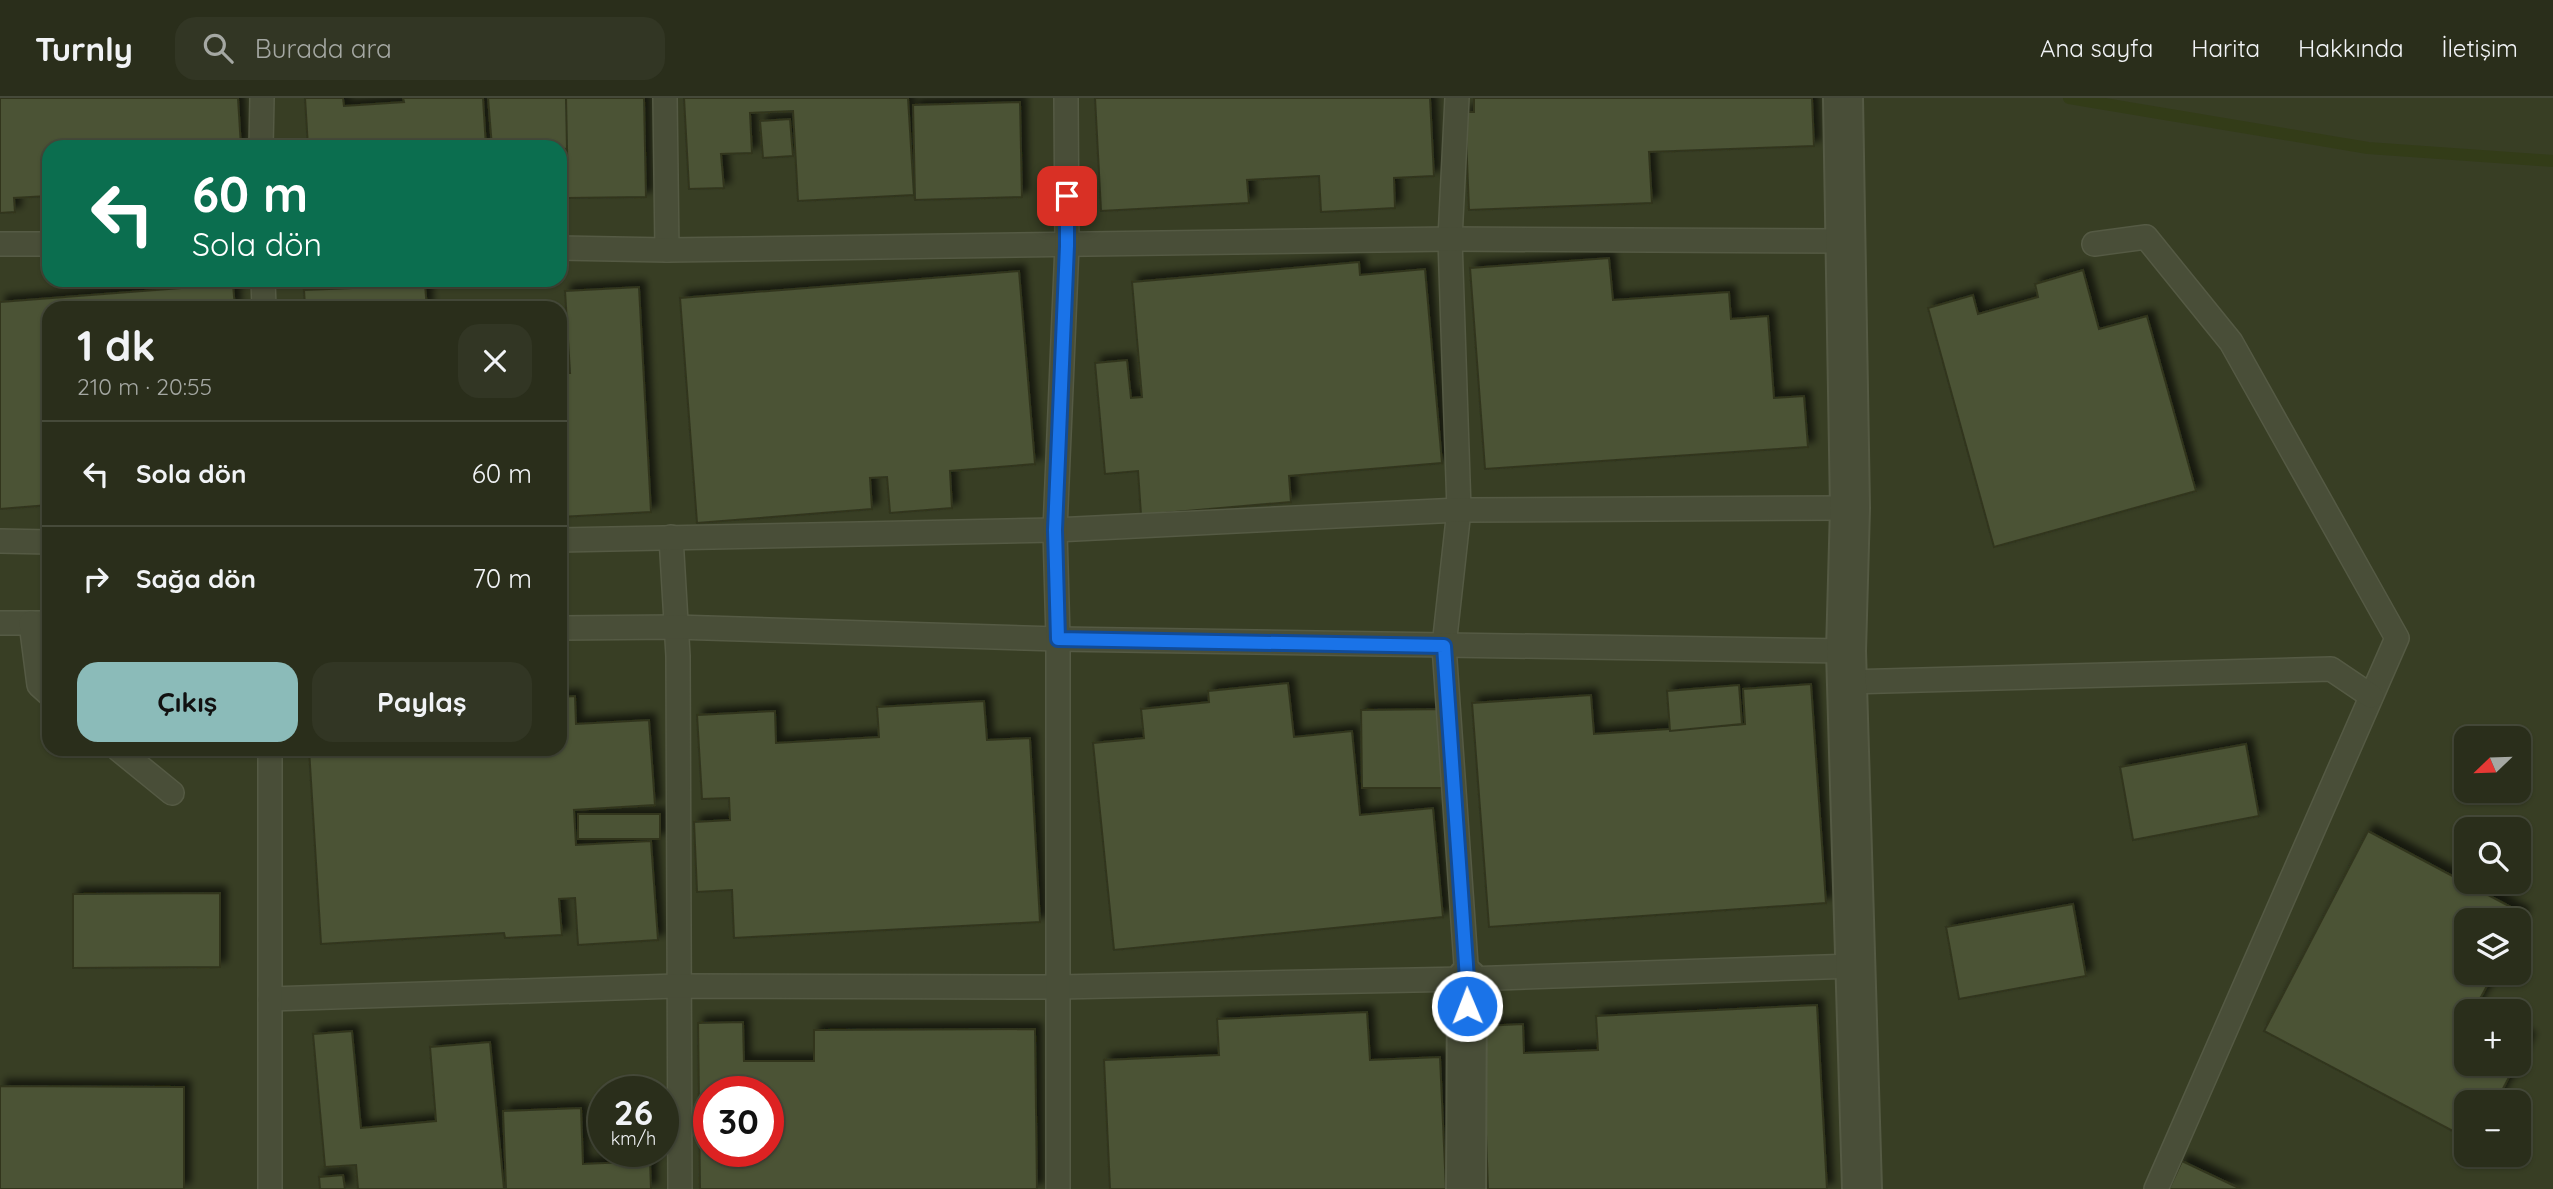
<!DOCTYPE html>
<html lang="tr">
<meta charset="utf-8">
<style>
body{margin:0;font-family:Quicksand,sans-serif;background:#323624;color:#f1f3f6;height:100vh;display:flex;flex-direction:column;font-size:26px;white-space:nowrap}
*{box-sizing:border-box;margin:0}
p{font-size:23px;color:#a5a8a3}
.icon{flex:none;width:38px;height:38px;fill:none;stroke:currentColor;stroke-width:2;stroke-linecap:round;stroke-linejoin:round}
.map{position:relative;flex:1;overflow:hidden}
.panel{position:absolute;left:42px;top:203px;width:525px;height:455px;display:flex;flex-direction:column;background:#2a2e1b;border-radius:21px;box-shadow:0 2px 5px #0004,0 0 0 2px #464a3a}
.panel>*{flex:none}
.guide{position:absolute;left:42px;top:42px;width:525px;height:147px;border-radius:21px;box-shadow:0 2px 5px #0004,0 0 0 2px #464a3a;background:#0b6e4f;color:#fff;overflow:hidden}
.needle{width:46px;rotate:247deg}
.tools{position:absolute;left:2454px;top:628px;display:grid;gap:14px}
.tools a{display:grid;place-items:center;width:77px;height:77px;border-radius:14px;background:#2a2e1b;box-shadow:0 2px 5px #0004,0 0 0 2px #464a3a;font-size:35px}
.speed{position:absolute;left:588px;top:978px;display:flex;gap:14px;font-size:35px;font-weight:700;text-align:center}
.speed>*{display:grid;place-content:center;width:91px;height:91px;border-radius:50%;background:#2a2e1b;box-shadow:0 2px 5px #0004,0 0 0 2px #464a3a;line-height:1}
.speed small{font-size:18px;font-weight:400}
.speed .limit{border:10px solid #d22;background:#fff;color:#111}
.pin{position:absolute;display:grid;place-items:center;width:60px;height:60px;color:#fff;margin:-30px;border-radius:14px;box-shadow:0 4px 10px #0006}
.me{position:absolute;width:77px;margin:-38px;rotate:359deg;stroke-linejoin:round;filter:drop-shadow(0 0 5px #0008)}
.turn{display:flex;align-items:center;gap:24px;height:147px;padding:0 35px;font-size:32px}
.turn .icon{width:91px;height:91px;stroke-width:2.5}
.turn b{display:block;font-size:49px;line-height:60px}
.round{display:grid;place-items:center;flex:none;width:74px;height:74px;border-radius:21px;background:#323624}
.summary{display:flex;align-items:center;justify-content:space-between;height:119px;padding:0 35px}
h1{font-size:42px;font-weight:700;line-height:52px}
.button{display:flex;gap:14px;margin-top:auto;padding:14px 35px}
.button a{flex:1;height:80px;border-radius:21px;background:#8bbbb9;color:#111;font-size:28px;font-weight:700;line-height:80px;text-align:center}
.button a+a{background:#323624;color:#f1f3f6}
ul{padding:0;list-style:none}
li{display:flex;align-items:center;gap:21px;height:105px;padding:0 35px;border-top:2px solid #464a3a}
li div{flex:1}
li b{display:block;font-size:26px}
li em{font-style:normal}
header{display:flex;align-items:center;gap:42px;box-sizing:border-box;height:98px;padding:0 35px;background:#2a2e1b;border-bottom:2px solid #464a3a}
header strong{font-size:33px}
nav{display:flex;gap:38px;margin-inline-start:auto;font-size:24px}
.search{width:490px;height:63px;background:#323624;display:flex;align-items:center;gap:18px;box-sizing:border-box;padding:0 24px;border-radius:21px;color:#a5a8a3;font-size:26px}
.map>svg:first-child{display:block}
</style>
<header>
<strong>Turnly</strong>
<div class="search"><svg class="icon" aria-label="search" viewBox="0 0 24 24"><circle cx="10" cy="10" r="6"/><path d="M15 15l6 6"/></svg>Burada ara</div>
<nav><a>Ana sayfa</a><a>Harita</a><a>Hakkında</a><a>İletişim</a></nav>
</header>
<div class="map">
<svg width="2553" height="1091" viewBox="0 0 2553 1091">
<defs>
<filter id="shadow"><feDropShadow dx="6" dy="-6" stdDeviation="3.5" flood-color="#0009"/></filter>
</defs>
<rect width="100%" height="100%" fill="#383e24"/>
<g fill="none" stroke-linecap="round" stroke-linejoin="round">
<polyline stroke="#333c18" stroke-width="12" points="2069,0 2368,50 2553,63"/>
</g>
<g fill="#4b5234" stroke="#30351f" stroke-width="2" fill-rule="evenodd" filter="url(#shadow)">
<polygon points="0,0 238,0 241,49 49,49 49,98 14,100 15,114 0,115"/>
<polygon points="305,0 343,0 344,8 404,4 403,0 483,0 486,49 308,49"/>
<polygon points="488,0 566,0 570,51 492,49"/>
<polygon points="566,0 644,0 646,99 568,100"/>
<polygon points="684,0 908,0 914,97 798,103 793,13 750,15 752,55 721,56 724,90 689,91"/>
<polygon points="1095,0 1430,0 1434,78 1394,80 1395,110 1321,114 1319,78 1247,82 1249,105 1101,113"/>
<polygon points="1474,0 1812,0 1814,48 1649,54 1652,105 1469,112 1465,14 1474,14"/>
<polygon points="1020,4 1022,99 915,102 913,7"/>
<polygon points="790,21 793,58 763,60 760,23"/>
<polygon points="1609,160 1613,202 1729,194 1731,221 1768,218 1774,300 1804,298 1808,349 1485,371 1470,170"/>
<polygon points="1359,164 1360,177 1425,171 1442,365 1289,378 1291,404 1141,417 1138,373 1105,376 1095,265 1127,262 1131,300 1142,299 1132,184"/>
<polygon points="2083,172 2099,231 2147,218 2196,393 1994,449 1928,210 1973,197 1978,216 2038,199 2035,186"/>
<polygon points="1019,173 1035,366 950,373 952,410 890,415 887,379 870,380 872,411 697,425 680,200"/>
<polygon points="233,186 235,210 49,210 49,407 0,411 0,204"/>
<polygon points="425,187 427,210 305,210 304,192"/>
<polygon points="639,189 651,414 560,419 560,275 570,275 565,193"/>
<polygon points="1288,585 1294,639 1352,633 1360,717 1433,710 1443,819 1114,852 1093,645 1144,640 1141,611 1209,604 1208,593"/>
<polygon points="1811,586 1826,805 1489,829 1472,605 1591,597 1594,636 1745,626 1743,591"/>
<polygon points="1739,587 1742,626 1670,633 1667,593"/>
<polygon points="575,598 576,626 649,622 655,707 574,712 576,747 651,743 658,842 578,847 575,800 559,801 562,837 505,840 504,835 321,846 309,651 560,651 560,599"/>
<polygon points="984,603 987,642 1030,640 1040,824 734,840 732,792 697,794 694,724 730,722 729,700 702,701 697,617 775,613 776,645 879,639 877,609"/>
<polygon points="1449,611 1442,666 1442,690 1362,690 1361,612"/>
<polygon points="2246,646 2259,718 2133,742 2120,669"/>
<rect x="578" y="716" width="82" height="25"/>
<polygon points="2368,733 2524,816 2518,827 2518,822 2466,822 2466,875 2494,875 2474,912 2476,914 2466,914 2466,966 2516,966 2496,1004 2466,1004 2466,1040 2264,933"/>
<polygon points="220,795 220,869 73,870 73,796"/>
<polygon points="2073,806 2086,878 1959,901 1946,829"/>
<polygon points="1817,907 1827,1091 1488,1091 1482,928 1523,926 1524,955 1598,952 1596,918"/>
<polygon points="1367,914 1370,962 1440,959 1446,1091 1110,1091 1104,962 1219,957 1217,921"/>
<path d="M743,924L744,963H814V932L1035,931L1037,1091H700L698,925ZM709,994H768V1054H709Z"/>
<polygon points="352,933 361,1030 436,1023 430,949 490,944 504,1091 358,1091 356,1067 325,1069 313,936"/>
<polygon points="2518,936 2529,941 2518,962"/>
<polygon points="0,988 184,989 184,1091 0,1091"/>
<polygon points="581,1010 583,1066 650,1063 651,1091 506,1091 503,1013"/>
<polygon points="2182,1063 2241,1091 2169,1091"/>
<polygon points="343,1077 345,1091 320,1091 319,1079"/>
</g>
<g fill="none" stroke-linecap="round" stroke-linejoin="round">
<defs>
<g id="service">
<polyline points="665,0 667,152"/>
<polyline points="1457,0 1450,141 1459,412 1444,548 1467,881 1855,868"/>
<polyline points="261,49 262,0"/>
<polyline points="0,146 49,146"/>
<polyline points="2094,146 2146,139 2231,244 2397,540 2156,1091"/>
<polyline points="560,150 667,152 1450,141 1845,143"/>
<polyline points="263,182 264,210"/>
<polyline points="671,439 678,558 680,1091"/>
<polyline points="560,442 1055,432 1459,412 1850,410"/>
<polyline points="0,443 49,444"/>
<polyline points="0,525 49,525"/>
<polyline points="31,525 39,587 49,596"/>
<polyline points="560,530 675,529 1058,541 1846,553"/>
<polyline points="1847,584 2331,571 2371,598"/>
<polyline points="118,651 172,695"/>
<polyline points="270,901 677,888 1058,889 1467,881"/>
<polyline points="270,1091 270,651"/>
<polyline points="1058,1091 1058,541 1055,432 1067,147 1066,0"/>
</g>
<g id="minor">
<polyline points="1843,0 1850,410 1846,553 1862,1091"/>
<polyline points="1466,1091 1467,881"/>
</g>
</defs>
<use href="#service" stroke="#555a44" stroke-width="26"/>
<use href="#minor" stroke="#555a44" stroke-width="42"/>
<use href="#service" stroke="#494e38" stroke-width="23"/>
<use href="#minor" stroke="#494e38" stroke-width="38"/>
</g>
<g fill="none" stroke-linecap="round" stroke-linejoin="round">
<defs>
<polyline id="route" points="1067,98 1067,148 1055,432 1058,541 1444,548 1467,881 1467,908"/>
</defs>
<use href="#route" stroke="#114b97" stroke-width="18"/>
<use href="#route" stroke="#1a73e8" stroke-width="12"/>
</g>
</svg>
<div class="tools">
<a><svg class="needle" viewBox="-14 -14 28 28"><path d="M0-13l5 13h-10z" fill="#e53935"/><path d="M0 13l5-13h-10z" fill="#a5a8a3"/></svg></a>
<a><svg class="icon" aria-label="search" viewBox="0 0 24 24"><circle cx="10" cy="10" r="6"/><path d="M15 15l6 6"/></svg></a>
<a><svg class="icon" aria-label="layers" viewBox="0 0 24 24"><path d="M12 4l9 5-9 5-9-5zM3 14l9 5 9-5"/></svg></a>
<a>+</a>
<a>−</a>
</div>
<div class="speed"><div>26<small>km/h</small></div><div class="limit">30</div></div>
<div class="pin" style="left:1067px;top:98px;background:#d93025"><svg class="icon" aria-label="arrive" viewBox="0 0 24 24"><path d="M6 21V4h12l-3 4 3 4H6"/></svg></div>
<svg class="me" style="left:1467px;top:908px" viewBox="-20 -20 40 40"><circle r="17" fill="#1a73e8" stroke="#fff" stroke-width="3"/><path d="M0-11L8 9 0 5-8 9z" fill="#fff"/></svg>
<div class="guide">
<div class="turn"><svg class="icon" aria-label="left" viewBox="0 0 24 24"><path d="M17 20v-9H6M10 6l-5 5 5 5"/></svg><div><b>60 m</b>Sola dön</div></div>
</div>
<section class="panel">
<div class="summary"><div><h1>1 dk</h1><p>210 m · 20:55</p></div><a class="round"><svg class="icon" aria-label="close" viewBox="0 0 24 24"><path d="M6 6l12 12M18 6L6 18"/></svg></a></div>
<ul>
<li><svg class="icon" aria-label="left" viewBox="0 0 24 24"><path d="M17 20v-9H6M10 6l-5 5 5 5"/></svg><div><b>Sola dön</b></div><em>60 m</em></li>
<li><svg class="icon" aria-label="right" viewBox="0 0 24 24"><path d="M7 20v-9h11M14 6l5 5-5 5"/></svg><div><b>Sağa dön</b></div><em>70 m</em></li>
</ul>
<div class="button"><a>Çıkış</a><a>Paylaş</a></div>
</section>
</div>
